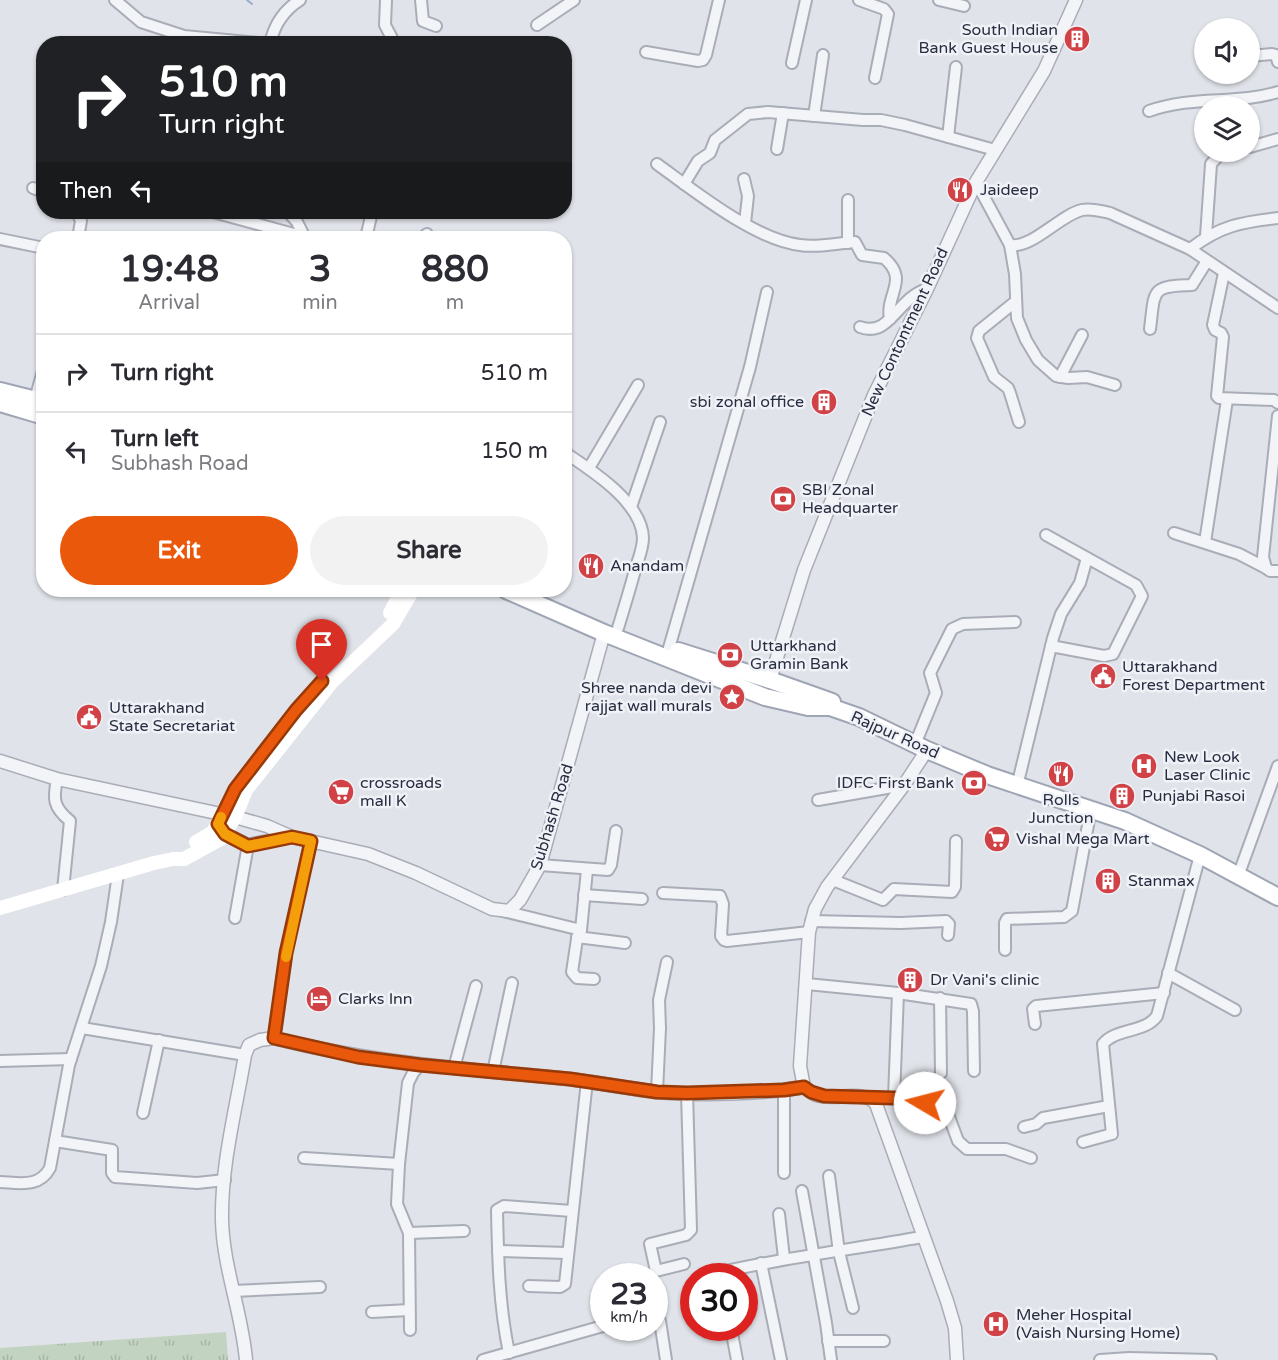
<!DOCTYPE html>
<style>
body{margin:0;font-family:"Varela Round",sans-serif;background:#f2f2f3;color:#2b2b33;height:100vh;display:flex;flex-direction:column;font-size:22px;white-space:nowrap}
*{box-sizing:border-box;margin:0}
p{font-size:20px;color:#7c7c81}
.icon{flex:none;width:33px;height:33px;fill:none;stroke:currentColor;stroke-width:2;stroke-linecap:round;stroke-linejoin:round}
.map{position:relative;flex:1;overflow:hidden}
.panel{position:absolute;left:36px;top:231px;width:536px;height:366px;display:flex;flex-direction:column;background:#fff;border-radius:24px;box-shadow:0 2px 4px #0004}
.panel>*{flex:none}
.guide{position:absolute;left:36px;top:36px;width:536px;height:183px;border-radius:24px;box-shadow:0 2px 4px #0004;background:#202124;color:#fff;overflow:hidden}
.fabs{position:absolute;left:1194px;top:18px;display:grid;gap:12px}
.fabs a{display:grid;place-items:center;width:66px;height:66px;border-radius:50%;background:#fff;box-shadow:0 2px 4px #0004;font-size:30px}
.speed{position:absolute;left:590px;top:1263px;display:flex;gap:12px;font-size:30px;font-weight:700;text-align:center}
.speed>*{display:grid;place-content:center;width:78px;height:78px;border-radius:50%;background:#fff;box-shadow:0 2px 4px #0004;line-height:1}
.speed small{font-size:15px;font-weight:400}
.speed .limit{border:9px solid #d22;background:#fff;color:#111}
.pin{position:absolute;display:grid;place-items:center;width:51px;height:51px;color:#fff;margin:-62px -26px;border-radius:50% 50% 50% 0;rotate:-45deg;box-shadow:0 0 6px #0007}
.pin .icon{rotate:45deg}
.me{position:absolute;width:66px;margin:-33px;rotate:278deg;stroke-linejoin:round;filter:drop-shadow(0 0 4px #0008)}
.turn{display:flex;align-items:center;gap:21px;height:126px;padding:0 24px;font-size:27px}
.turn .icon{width:78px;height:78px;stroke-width:2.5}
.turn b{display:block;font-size:42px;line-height:51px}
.then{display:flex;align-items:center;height:57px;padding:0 24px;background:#0003;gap:12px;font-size:22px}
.eta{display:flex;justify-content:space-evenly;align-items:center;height:102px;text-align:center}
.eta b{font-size:36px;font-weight:700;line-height:42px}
.button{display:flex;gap:12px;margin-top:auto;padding:12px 24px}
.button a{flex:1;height:69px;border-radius:36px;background:#ea580c;color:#fff;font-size:24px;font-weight:700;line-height:69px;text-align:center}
.button a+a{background:#f2f2f3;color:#2b2b33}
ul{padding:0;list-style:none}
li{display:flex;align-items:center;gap:18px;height:78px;padding:0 24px;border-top:2px solid #e1e1e2}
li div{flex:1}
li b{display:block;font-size:22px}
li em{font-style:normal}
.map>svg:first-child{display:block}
</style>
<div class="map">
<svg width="1278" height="1360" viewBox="0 0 1278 1360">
<defs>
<pattern id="park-tufts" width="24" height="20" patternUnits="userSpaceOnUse" patternTransform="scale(1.5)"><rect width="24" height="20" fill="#c3d3c1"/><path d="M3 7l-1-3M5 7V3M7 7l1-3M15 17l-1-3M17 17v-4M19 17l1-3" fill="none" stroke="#a8b5a7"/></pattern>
</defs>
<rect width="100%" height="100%" fill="#e0e3e9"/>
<polygon fill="url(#park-tufts)" points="226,1332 228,1360 0,1360 0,1348"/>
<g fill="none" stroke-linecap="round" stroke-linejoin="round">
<polyline stroke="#9aacca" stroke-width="2" points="247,0 252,4"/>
<defs>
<g id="minor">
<polyline points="115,0 141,22 184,36 269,44"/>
<polyline points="386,0 385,25 395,44"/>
<polyline points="421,0 423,21 436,26"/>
<polyline points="859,0 884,9 888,14 875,78"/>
<polyline points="939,0 964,6"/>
<polyline points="537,25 574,0"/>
<path d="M270,44C274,25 284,10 300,0"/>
<polyline points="646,52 698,61 703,60 706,55 719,0"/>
<polyline points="1250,56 1272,54 1276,55 1278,62"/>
<polyline points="792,63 806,0"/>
<path d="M1149,111C1193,95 1236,105 1278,92"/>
<polyline points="814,116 823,55"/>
<polyline points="948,137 956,67"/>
<polyline points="1250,147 1278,139"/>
<polyline points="777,149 783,113"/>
<path d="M657,164C693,190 755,240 800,245C818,248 836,243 855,242L862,255L884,258C910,280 885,294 890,319"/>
<polyline points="744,179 748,196 745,223"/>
<path d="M976,182L1010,245C1032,249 1060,215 1082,210C1091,208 1101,211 1110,213L1190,249L1278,308"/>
<polyline points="684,184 698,161 710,153 715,140 748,114 768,112 863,120 881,120 905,125 995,150"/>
<polyline points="33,188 44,192"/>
<polyline points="77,212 81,221 78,238"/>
<polyline points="213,212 305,237"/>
<polyline points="288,212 297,222 305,238"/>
<polyline points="1206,236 1211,164 1219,155 1226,152"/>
<polyline points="366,238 372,212"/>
<polyline points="422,238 427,234"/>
<polyline points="0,239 44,248"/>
<polyline points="848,243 848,200"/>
<polyline points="1010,245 1015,274 1017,318 1026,340 1038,360 1056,376 1068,378 1087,377 1115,385"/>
<path d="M1190,249C1220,226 1241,222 1278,218"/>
<polyline points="1224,273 1213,325 1215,330 1221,333 1223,337 1217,396 1219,398 1274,400 1278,403"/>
<polyline points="1015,302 979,331 977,338 994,377 1008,388 1010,393 1019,422"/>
<path d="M860,327C890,338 897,298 927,289"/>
<path d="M1150,329C1155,290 1150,286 1192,285L1207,261"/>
<polyline points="1060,377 1082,335"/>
<polyline points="34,403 44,367"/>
<polyline points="1278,416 1263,557 1266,568 1270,571 1278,571"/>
<path d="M564,452C591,470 642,502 643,538C643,549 638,560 635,570C630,589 624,608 618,628"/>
<polyline points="589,468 638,385"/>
<polyline points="631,507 660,422"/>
<polyline points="1174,533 1239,554 1266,568"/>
<polyline points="1046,535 1136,585 1142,596 1113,654 1104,656 1051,646"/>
<polyline points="1205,542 1227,400"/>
<polyline points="669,648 750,367 767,292"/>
<polyline points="918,737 936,693 930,673 952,629 963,624 1015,622"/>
<polyline points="1019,778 1053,638 1061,614 1080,583 1087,558"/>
<path d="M57,779C53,799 53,807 70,821L63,890"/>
<polyline points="818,800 904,785"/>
<polyline points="540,865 608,870 611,865 616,831"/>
<polyline points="1241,868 1278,766"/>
<polyline points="587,870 581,930 577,939 572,972 577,978 594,979"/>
<polyline points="833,880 883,900 894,889 952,892 955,887 956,841"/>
<polyline points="663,893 720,896 723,904 721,936 724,940 727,941 809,932"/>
<polyline points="584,895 642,899"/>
<polyline points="503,911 581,930"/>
<polyline points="235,918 248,845"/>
<polyline points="811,921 901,923 946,921 949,924 948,935"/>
<polyline points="577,937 625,943"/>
<polyline points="1005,950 1005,923 1007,919 1064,917 1072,911 1091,809"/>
<polyline points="1168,973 1235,1010"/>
<polyline points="807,984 898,993 971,1004 973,1011 974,1071"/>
<polyline points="940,998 941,1073"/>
<polyline points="1035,1024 1033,1009 1036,1006 1164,993"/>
<polyline points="82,1028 245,1055"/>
<polyline points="274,1038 286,953 311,841"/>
<polyline points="0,1061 71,1059"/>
<polyline points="454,1068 476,986"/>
<polyline points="493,1072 512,983"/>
<polyline points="657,1092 660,1028 659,1000 667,962"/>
<polyline points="870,1098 894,1098 934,1105 948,1114 958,1141 967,1149 1006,1149 1031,1158"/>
<polyline points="894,1098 898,993"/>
<polyline points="143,1113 159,1040"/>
<polyline points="1024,1127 1036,1124 1043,1118 1109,1106"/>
<polyline points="55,1141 112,1150 112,1173 115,1177 197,1183 225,1180"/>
<path d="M1083,1142L1112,1134L1103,1044C1116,1028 1145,1033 1157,1016L1200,855"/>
<polyline points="304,1158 399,1164"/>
<polyline points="784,1173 784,1090"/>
<polyline points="829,1176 839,1252 853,1308"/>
<path d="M0,1182C20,1183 39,1188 50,1168L69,1065L101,966L111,922L118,874"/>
<polyline points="802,1191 826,1323 831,1360"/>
<polyline points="779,1214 784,1258"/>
<polyline points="409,1233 464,1231"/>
<polyline points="498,1251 567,1253"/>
<polyline points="761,1263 781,1360"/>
<polyline points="684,1264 656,1271 650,1244 686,1235 691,1230 687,1093"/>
<path d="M723,1276L722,1272C788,1257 855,1249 922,1237"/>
<polyline points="529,1286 560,1287 565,1284 587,1081"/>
<polyline points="233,1291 320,1287"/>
<polyline points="372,1312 409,1310"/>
<polyline points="654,1315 660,1321 666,1360"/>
<polyline points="731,1328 737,1360"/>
<polyline points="410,1330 409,1233 397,1204 399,1164 408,1083 413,1073 420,1065"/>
<polyline points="828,1341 884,1341"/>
<path d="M509,1353C499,1305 498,1259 497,1210L504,1206L572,1211"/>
<polyline points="483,1360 603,1326"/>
<polyline points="1100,1360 1129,1358 1211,1360"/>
</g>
<g id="tertiary">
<polyline points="770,680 804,570 874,395 927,289 976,182 1044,71 1076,0"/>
<path d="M927,750L904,785L827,887L815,909L809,932L800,1066L804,1087C808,1090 812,1093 816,1095C833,1101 866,1089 876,1104L947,1301L955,1328L957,1360"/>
<polyline points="0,761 57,779 235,817 267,826 292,837 368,854 416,873 492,909 509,911 520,900 540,865 604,633"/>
<polyline points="220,826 225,834 248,845 290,837"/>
<path d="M246,1360C242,1313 223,1267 222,1220C221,1165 236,1109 245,1055L249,1045L260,1040L274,1038C370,1063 469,1069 568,1079C598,1082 628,1089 658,1092C702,1096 761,1094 804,1087"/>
</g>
<g id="primary">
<polyline points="0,391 44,402"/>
<polyline points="0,403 44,416"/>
<polyline points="506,590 604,633 765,697 808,707 830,707 859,717 927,750 987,775 1125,821 1200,855 1278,897"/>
<polyline points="678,651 770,680 832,702"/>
</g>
</defs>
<use href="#minor" stroke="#a9adb7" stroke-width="14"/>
<use href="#tertiary" stroke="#a9adb7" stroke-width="15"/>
<use href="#primary" stroke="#9fa5b5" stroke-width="20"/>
<use href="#minor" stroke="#f3f4f7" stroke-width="10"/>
<use href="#tertiary" stroke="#f3f4f7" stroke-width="12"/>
<g stroke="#fff" stroke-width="14">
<polyline points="390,613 402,590"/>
<polyline points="196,842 213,832 235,789 296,710 320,684"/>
<polyline points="0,908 154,863 173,859 184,859 222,838 235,817 246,790 332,682 393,624 413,590"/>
</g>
<use href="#primary" stroke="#fff" stroke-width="16"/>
</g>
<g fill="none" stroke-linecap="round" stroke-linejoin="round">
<defs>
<polyline id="route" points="322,681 296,710 235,789 218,824 225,834 248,846 292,837 311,841 286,953 274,1038 358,1057 420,1065 570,1079 657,1092 687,1093 784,1090 804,1087 811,1092 824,1096 894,1098 925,1103"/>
</defs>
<use href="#route" stroke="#983908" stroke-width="15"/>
<use href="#route" stroke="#ea580c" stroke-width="10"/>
<polyline stroke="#f59e0b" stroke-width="10" points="221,817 218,824 225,834 248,846 292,837 311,841 286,957"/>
</g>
<defs>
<symbol id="building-disc" viewBox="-11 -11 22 22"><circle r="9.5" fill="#d14247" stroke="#f0f2f7"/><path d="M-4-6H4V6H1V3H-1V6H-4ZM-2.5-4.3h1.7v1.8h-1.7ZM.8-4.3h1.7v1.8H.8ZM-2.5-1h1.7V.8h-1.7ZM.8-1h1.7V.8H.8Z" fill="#fff"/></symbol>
<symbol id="restaurant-disc" viewBox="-11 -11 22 22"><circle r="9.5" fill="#d14247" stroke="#f0f2f7"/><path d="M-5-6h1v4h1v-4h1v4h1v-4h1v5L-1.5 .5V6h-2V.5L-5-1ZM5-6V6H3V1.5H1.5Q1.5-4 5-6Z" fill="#fff"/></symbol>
<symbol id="bank-disc" viewBox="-11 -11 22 22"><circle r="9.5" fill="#d14247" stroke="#f0f2f7"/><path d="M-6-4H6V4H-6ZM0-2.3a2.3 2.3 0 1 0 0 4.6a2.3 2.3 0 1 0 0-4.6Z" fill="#fff"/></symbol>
<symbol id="civic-disc" viewBox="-11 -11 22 22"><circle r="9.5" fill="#d14247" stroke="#f0f2f7"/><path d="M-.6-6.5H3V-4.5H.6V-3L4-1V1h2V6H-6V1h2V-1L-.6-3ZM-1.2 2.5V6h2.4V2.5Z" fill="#fff"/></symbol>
<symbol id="sight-disc" viewBox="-11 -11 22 22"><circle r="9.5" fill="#d14247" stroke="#f0f2f7"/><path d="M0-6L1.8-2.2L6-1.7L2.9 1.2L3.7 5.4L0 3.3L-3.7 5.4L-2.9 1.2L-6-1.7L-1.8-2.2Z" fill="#fff"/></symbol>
<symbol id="hospital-disc" viewBox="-11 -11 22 22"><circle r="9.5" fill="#d14247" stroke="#f0f2f7"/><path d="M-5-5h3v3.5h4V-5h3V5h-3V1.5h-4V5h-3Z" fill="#fff"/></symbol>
<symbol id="supermarket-disc" viewBox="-11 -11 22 22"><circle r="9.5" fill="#d14247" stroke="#f0f2f7"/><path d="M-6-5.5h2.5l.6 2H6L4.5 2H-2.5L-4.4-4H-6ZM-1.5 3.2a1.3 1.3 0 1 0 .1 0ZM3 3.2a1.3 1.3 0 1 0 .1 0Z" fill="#fff"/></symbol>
<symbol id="hotel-disc" viewBox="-11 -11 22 22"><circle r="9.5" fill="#d14247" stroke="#f0f2f7"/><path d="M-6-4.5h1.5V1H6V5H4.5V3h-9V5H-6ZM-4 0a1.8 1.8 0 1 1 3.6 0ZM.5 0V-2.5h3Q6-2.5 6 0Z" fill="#fff"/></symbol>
</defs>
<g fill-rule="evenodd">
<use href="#building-disc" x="1062" y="24" width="30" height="30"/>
<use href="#restaurant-disc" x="945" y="175" width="30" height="30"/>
<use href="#building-disc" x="809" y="387" width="30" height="30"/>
<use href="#bank-disc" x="768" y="484" width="30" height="30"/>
<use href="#restaurant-disc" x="576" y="551" width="30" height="30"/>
<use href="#bank-disc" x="715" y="640" width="30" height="30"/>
<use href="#civic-disc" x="1088" y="661" width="30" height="30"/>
<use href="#sight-disc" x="717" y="682" width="30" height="30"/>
<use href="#civic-disc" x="74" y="702" width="30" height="30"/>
<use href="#hospital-disc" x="1129" y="751" width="30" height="30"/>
<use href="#restaurant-disc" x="1046" y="759" width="30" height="30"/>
<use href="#bank-disc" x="959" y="768" width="30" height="30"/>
<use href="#supermarket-disc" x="326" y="777" width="30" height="30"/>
<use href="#building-disc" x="1107" y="781" width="30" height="30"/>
<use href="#supermarket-disc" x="982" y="824" width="30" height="30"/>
<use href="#building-disc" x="1093" y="866" width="30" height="30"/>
<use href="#building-disc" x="895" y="965" width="30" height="30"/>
<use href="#hotel-disc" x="304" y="984" width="30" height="30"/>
<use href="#hospital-disc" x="981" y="1309" width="30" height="30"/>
</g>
<g text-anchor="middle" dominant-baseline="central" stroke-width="5" stroke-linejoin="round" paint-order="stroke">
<g font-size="16" fill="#282e41" stroke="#f0f2f7" text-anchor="start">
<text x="1058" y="30" text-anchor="end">South Indian<tspan x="1058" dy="18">Bank Guest House</tspan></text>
<text x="980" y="190">Jaideep</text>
<text x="804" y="402" text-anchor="end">sbi zonal office</text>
<text x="802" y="490">SBI Zonal<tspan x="802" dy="18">Headquarter</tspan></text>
<text x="610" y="566">Anandam</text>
<text x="750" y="646">Uttarkhand<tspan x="750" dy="18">Gramin Bank</tspan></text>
<text x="1122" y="667">Uttarakhand<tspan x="1122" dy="18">Forest Department</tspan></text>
<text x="712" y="688" text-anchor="end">Shree nanda devi<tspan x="712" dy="18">rajjat wall murals</tspan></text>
<text x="109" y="708">Uttarakhand<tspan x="109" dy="18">State Secretariat</tspan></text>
<text x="1164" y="757">New Look<tspan x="1164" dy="18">Laser Clinic</tspan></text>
<text x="360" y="783">crossroads<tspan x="360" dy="18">mall K</tspan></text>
<text x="954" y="783" text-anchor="end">IDFC First Bank</text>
<text x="1142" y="796">Punjabi Rasoi</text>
<text x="1061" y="800" text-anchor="middle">Rolls<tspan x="1061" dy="18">Junction</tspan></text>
<text x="1016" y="839">Vishal Mega Mart</text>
<text x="1128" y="881">Stanmax</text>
<text x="930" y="980">Dr Vani's clinic</text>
<text x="338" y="999">Clarks Inn</text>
<text x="1016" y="1315">Meher Hospital<tspan x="1016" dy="18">(Vaish Nursing Home)</tspan></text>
</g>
<g font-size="16" fill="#282e41" stroke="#f0f2f7">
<text transform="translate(905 332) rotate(-65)">New Contontment Road</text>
<text transform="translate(895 735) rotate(24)">Rajpur Road</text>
<text transform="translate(552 817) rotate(-73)">Subhash Road</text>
</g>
</g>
</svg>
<div class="fabs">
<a><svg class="icon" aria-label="sound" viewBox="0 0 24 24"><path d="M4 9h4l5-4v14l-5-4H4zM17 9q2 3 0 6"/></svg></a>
<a><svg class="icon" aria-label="layers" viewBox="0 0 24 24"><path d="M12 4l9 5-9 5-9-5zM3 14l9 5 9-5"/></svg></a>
</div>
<div class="speed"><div>23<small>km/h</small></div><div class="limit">30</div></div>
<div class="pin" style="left:322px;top:681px;background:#d93025"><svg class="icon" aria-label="arrive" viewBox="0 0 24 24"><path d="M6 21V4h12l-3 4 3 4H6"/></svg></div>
<svg class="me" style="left:925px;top:1103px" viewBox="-20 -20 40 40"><circle r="19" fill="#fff"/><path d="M0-13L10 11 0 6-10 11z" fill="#ea580c"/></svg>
<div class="guide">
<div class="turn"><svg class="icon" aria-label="right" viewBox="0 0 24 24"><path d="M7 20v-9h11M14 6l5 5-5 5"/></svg><div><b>510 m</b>Turn right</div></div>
<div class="then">Then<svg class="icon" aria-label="left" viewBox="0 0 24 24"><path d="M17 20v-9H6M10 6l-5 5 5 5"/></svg></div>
</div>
<section class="panel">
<div class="eta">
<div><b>19:48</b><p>Arrival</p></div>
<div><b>3</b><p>min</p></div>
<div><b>880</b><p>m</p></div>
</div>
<ul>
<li><svg class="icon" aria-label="right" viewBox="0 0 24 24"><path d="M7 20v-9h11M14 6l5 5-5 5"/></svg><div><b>Turn right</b></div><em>510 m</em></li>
<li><svg class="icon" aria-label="left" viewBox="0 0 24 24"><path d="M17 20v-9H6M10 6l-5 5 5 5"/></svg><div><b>Turn left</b><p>Subhash Road</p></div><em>150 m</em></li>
</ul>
<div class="button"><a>Exit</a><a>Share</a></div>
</section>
</div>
